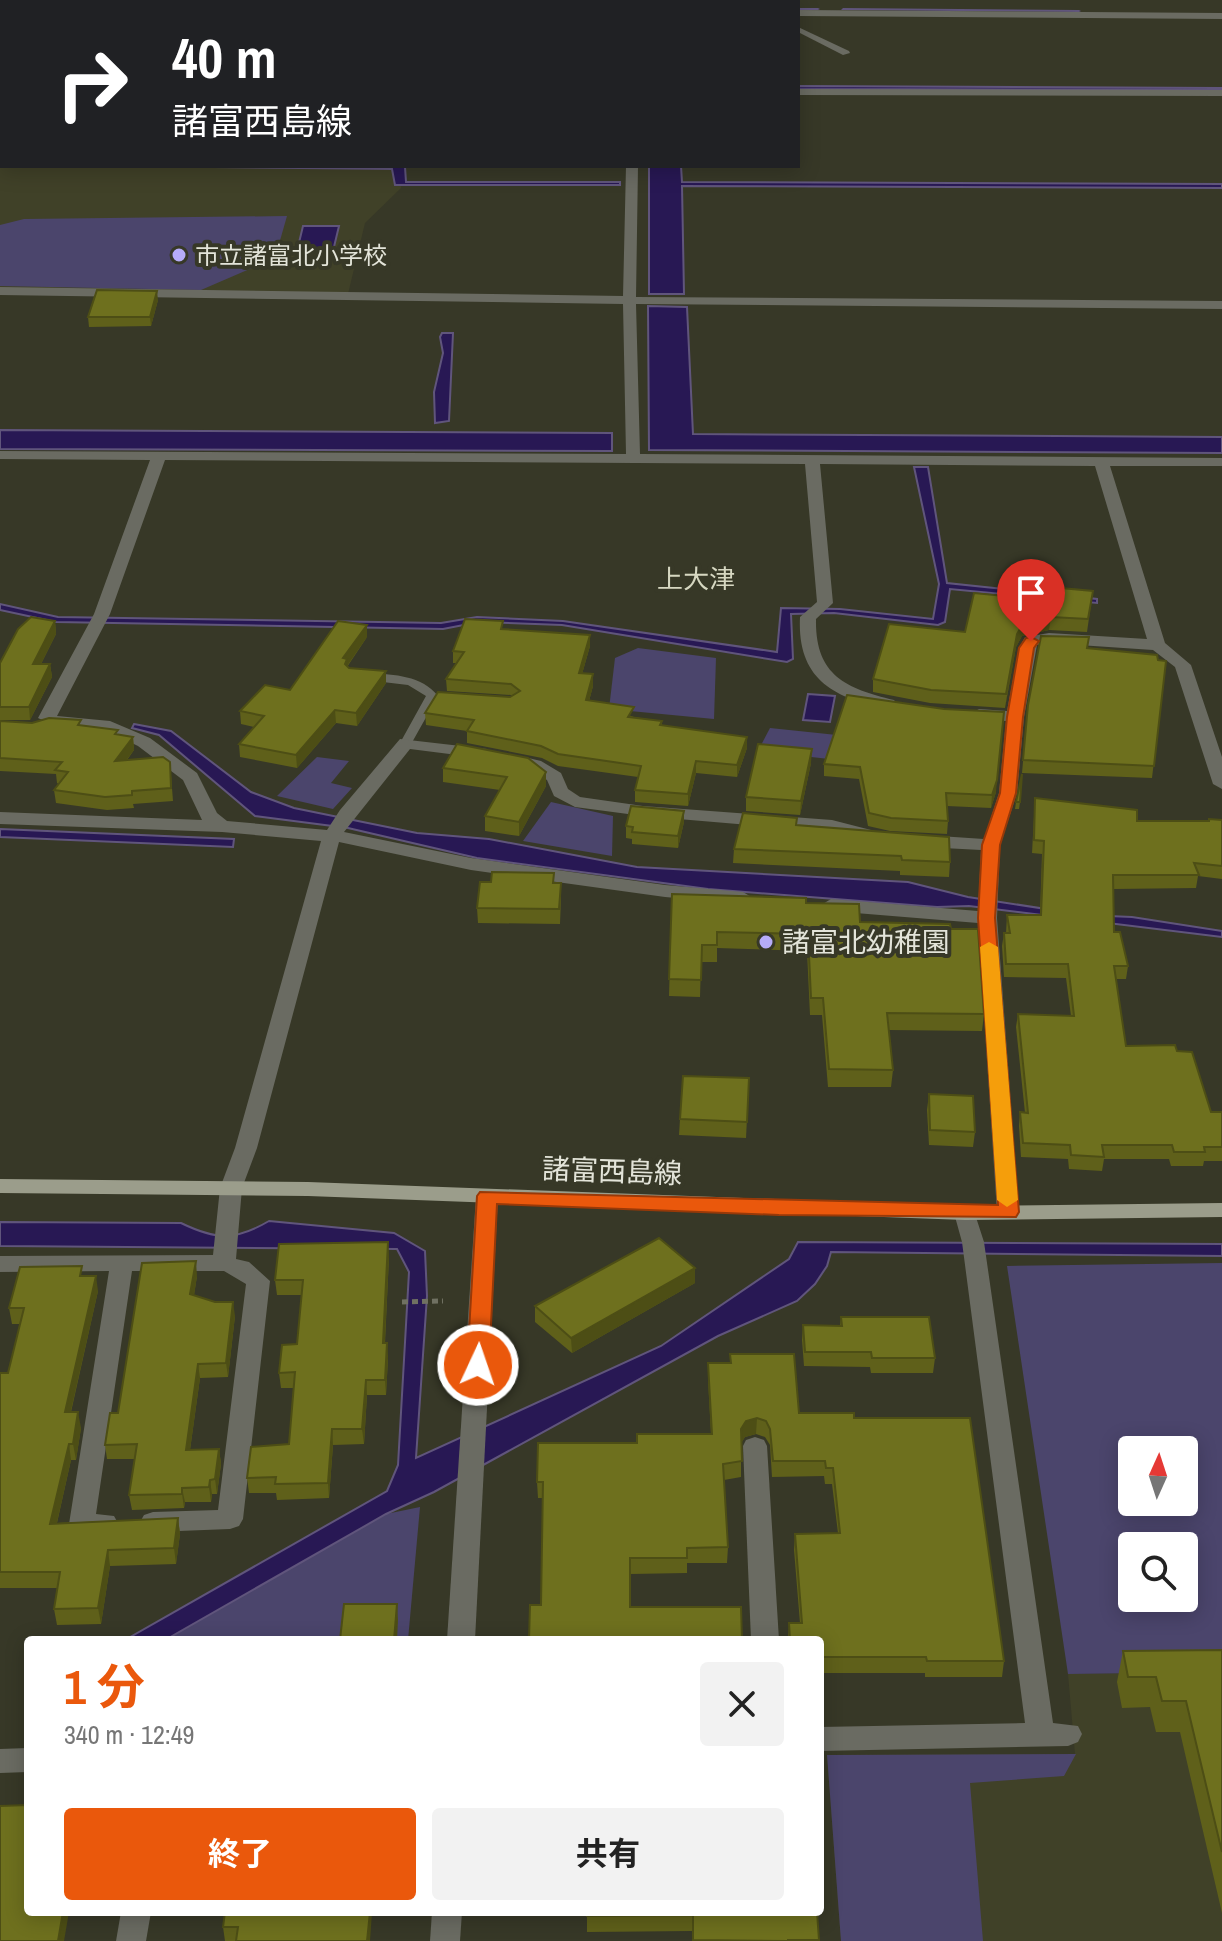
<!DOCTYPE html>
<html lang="ja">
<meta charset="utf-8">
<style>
body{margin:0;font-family:"Archivo Narrow","Noto Sans JP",sans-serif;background:#f2f2f2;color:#222;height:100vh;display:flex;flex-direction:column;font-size:30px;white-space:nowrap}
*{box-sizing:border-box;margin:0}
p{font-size:26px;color:#767676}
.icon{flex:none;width:44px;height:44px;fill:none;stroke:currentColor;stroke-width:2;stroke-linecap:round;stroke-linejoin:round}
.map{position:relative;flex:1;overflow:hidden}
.drawer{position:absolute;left:24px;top:1636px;width:800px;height:280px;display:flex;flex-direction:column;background:#fff;border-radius:8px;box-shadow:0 4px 20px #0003}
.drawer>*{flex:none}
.banner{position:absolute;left:0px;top:0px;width:800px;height:168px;box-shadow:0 4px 20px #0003;background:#202124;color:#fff;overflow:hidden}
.needle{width:52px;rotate:3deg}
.controls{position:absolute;left:1118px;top:1436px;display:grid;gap:16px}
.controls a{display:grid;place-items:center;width:80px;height:80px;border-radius:8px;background:#fff;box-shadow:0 4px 20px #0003;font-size:40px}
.pin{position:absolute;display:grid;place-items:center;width:68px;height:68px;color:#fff;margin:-82px -34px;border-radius:50% 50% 50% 0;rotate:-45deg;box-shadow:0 0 8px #0007}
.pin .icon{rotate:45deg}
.me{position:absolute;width:88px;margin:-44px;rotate:3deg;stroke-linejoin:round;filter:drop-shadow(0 0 6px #0008)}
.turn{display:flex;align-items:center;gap:28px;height:168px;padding:0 40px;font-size:36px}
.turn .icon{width:104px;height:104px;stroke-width:2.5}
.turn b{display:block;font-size:56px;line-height:68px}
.round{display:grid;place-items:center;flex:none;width:84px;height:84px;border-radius:8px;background:#f2f2f2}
.headline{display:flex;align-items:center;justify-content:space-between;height:136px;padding:0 40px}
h1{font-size:48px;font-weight:700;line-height:60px;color:#ea580c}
.button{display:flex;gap:16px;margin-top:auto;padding:16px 40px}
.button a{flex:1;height:92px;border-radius:8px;background:#ea580c;color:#fff;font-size:32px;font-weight:700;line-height:92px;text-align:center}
.button a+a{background:#f2f2f2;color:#222}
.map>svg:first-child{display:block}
</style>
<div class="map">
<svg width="1222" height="1941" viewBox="0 0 1222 1941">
<rect width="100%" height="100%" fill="#373827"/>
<g fill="#404128">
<polygon points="0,164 399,168 401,188 365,223 348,294 0,288"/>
<polygon points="1222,1672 1222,1941 841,1941 827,1755 1075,1754 1068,1674"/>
</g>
<g fill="#4b456c" fill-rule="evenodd">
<polygon points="287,216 275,258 201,290 0,286 0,225 24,219"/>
<polygon points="638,648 716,658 714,719 609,709 615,658"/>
<polygon points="770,728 856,737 847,761 758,751"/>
<polygon points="317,757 349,761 331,783 352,788 333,809 277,796"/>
<polygon points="551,802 613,816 612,856 523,841"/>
<path d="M1222,1263V1672L1068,1674L1007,1266ZM1132,1450H1184V1502H1132ZM1132,1546H1184V1598H1132Z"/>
<polygon points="420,1507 408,1640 165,1640 386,1514"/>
<polygon points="1076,1754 1064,1776 970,1783 983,1941 841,1941 827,1755"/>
</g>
<g fill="#281854" stroke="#60557c" stroke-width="2">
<polygon points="798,86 1222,88 1222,90 798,89"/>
<polygon points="126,166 405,167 406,182 620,182 620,185 395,185 392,169"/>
<polygon points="649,166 681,166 682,182 1222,184 1222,188 682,186 684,294 649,294"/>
<polygon points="303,226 339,226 333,251 297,251"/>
<polygon points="648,306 687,307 693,434 1222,437 1222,453 649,450"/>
<polygon points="442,333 453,333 449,421 435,423 434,392 443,353 440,337"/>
<polygon points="0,430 612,433 612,451 0,449"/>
<polygon points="914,467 928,467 947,583 1097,599 1097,603 950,589 945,622 938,625 834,613 791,614 793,659 787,662 562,625 479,622 443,629 56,622 0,610 0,604 58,617 441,623 477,617 563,621 777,652 781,608 840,609 933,619 939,584"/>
<polygon points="808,694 835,696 830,722 803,720"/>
<polygon points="134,724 171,731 251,792 294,808 417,833 489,839 637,867 908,882 968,897 1085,915 1132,917 1222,931 1222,937 969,906 937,907 708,889 477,858 348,828 255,816 159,735 132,728"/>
<polygon points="0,829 234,839 233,847 0,837"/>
<path d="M269,1221L394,1233L425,1251L427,1296L416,1458L661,1346L789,1259L798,1242L1222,1244V1256L831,1252L827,1266L815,1284L797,1301L718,1336L434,1492L386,1514L165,1640H125L387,1491L398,1465L409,1272L397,1249L0,1246V1222L181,1223C216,1240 235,1241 269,1221Z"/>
</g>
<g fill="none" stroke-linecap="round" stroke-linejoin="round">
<g fill="#60557c" fill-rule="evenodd">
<polygon points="798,8 818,8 820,9 818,10 798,10"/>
<polygon points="843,8 1079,10 1081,11 1079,12 841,10"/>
</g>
<polyline stroke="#707162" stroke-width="5" stroke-dasharray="6 4" stroke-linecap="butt" points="402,1302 443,1301"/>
<g fill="#6a6b62" fill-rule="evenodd">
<polygon points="798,27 849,51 850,53 843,55 798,32"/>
<path d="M370,673C395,675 421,675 438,696L410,746L406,747L400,743L426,696L408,685L366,680V674Z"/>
</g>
<g fill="#6a6b62" fill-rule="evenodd">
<rect x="630" y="0" width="10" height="2"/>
<polygon points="798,10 1222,13 1222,19 798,16"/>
<rect x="0" y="86" width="2" height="6"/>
<polygon points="798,89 1222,90 1222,96 798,95"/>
<path d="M626,166H638L636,297L1222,301V309L636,304L640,454L1222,458V466H1110L1165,643L1191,665L1222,757V789L1213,784L1175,667L1153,650L1049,643L1037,645L1024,717L1017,793L1000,845L997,918L1019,1212L1016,1217H1000L997,1212L978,923L831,911L821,905L831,899L978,911L981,850L924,847L915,841L924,835L984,839L999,793L1006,721L979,719L970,714L979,709L1007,711L1019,648L1025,637L1049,633L1147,639L1095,466L820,464L833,603L816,619C815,675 845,688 894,700L897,704L888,709C833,698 797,679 800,617L817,602L805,464L165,460L110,614L57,716L110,721L150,738L197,773L217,813L227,821L327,830L340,810L400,739L487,749L490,753L487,757L481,758L410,749L344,832L471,858L665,885L743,892L753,898L743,904L665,897L471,870L339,842L257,1148L242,1188L236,1259L249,1262L270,1281L243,1519L239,1526L230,1529L153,1532L144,1529L140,1522L144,1515L153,1512L218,1510L246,1284L224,1271H132L96,1514L114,1516L118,1523L114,1530L82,1534L73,1531L69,1524L109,1271L0,1272V1256L213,1255L220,1188L235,1148L321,841L222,832L0,824V812L202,820L183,780L138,746L107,731L59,728L38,718L94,614L150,460L0,459V451L626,454L623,304L0,295V287L623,296Z"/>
<polygon points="520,756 541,761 561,773 568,789 580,797 643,806 832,820 871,830 873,834 864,840 832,832 643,816 575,807 554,796 547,780 529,769 514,765 511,761 514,757"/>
<polygon points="965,1206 973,1208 984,1242 1053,1723 1078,1726 1082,1734 1078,1742 1068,1746 820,1751 820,1727 1025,1723 962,1242 954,1213 957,1208"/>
<polygon points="755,1437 764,1440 767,1446 779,1640 751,1640 743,1446 746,1440"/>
<polygon points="121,1912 151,1912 146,1941 116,1941"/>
</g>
<g fill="#6a6b62" fill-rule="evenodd">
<polygon points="487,1189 495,1191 498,1196 475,1640 447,1640 476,1196 479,1191"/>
<polygon points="28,1748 28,1772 0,1773 0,1749"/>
<polygon points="432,1912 462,1912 460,1941 430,1941"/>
</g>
<polygon fill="#9b9d8b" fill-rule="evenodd" points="0,1179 308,1182 965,1206 1222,1203 1222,1217 965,1220 308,1196 0,1193"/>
</g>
<g fill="#5f601a">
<polygon points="158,300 151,326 89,327 88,317"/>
<polygon points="1091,604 1087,632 1049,630 1022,636 1016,647 1005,708 930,703 873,692 873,679 965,632"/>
<polygon points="55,621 56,634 41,664 50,664 52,677 30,720 0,720 0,663"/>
<polygon points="504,630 590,646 582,674 593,674 593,686 589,701 634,717 662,721 662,725 747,748 737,777 696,773 688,806 635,802 635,790 638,777 558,766 542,758 467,743 467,731 426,725 425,713 512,696 511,695 447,691 446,679 457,663 453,663 453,651"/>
<polygon points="367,637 347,667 349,668 386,671 386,683 357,726 336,723 297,768 240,757 239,744 254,727 241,724 240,711 290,690"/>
<polygon points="1088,648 1158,660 1166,661 1152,778 1022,773 1028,705"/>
<polygon points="847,695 996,792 991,808 947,806 948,821 947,834 890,831 868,826 859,779 824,776 824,764"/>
<polygon points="0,721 82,725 119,735 133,737 134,750 127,760 170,762 173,801 133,804 134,808 107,810 56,803 54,790 59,784 57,783 56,774 0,771"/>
<polygon points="811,763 800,815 746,811 746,797"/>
<polygon points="443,768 546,772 546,786 519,836 485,831 485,816 500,790 443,782"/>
<polygon points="1035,798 1137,821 1222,820 1222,879 1198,876 1196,888 1113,889 1114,932 1128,966 1126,979 1116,979 1126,1046 1177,1051 1211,1112 1222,1112 1222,1161 1204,1161 1203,1166 1171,1166 1169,1159 1104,1159 1102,1171 1069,1169 1068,1159 1021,1157 1019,1126 1020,1112 1025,1113 1016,1027 1018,1014 1071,1016 1066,978 1004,977 1002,946 1004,933 1006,933 1007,915 1040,915 1042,854 1032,853"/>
<polygon points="1016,802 1020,802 1019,809 1015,809"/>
<polygon points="684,811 684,822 678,848 632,844 632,839 626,838 626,826"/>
<polygon points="797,818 797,825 950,862 949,877 900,875 900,871 733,863 734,849"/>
<polygon points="554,873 554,883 561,897 560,924 478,923 477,908 491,882"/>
<polygon points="672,894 806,903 860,922 951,929 984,1014 982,1031 889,1030 893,1070 891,1087 828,1087 822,1015 810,1015 807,951 717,948 717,962 701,962 700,997 669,996"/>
<polygon points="749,1078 746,1138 679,1135 680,1119"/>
<polygon points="929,1094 975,1132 973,1147 929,1145 927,1110"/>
<polygon points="389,1257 385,1343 388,1358 386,1395 367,1395 364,1444 333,1445 329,1498 277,1500 276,1493 249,1493 247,1478 289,1444 294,1388 281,1388 279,1373 297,1344 302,1295 277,1295 275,1280"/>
<polygon points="83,1276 98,1291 71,1412 81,1428 76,1460 71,1460 57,1523 178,1518 180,1534 176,1564 110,1566 101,1624 57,1625 54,1609 57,1588 0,1588 0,1373 8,1373 20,1324 12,1324 9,1308"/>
<polygon points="197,1276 194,1295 235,1316 228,1377 200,1378 190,1450 219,1449 221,1464 217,1494 212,1494 211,1502 185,1502 184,1508 132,1510 129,1495 135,1459 107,1459 105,1445 118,1413"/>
<polygon points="695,1283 572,1353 535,1322 535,1306"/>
<polygon points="841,1317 935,1358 933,1373 871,1373 870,1367 804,1366 802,1340 803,1325 840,1326"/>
<polygon points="730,1354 799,1413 854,1418 1004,1661 1002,1677 925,1677 925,1673 820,1673 820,1640 788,1640 789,1623 800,1623 794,1550 795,1534 838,1533 832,1484 825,1484 824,1476 772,1477 770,1445 765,1437 756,1434 745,1437 741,1443 741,1477 724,1480 728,1547 727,1563 687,1563 687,1573 630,1574 630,1607 742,1640 541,1605 543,1498 538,1498 537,1482 637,1443 711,1434 708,1379 708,1363 730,1363"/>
<polygon points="1222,1650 1222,1913 1180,1732 1156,1732 1150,1707 1122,1708 1117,1682 1123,1651"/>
<polygon points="225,1912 370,1941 225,1941 223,1927"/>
<polygon points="587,1912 817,1912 819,1941 692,1941 692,1931 587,1932"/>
</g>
<g fill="#4d4e15">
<polygon points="157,291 158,300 151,326 150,317"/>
<polygon points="1051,617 1049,630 1022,636 1016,647 1005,708 1017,634 1024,622"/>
<polygon points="55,621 56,634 35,676 33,664"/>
<polygon points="367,625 367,637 347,666 348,672 343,658"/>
<polygon points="590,635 590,646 579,685 579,673"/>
<polygon points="50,664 52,677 30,720 29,707"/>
<polygon points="386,671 386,683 357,726 356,713"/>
<polygon points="593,674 593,686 586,712 586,700"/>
<polygon points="335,710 336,723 297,768 296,755"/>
<polygon points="133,737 134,750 116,774 115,761"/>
<polygon points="747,737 747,748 737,777 737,765"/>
<polygon points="812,749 811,763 800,815 801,801"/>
<polygon points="696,761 696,773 688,806 688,794"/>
<polygon points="546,772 546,786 519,836 519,822"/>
<polygon points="997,780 996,792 991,808 992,795"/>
<polygon points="684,811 684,822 678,848 678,836"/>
<polygon points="388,1242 389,1257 384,1358 383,1343"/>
<polygon points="196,1261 197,1276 192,1308 190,1294"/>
<polygon points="695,1268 695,1283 572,1353 571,1338"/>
<polygon points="96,1276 98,1291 67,1428 65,1412"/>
<polygon points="233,1302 235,1316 228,1377 226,1363"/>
<polygon points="387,1343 388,1358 386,1395 385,1380"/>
<polygon points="198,1364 200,1378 188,1464 186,1450"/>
<polygon points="366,1380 367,1395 364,1444 362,1429"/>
<polygon points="78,1412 81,1428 76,1460 73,1444"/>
<polygon points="757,1418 756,1434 745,1437 740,1445 741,1429 746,1421"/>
<polygon points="332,1429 333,1445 329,1498 328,1483"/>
<polygon points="69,1444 71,1460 53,1540 50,1524"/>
<polygon points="219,1449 221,1464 217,1494 215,1479"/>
<polygon points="210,1480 212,1494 211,1502 209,1487"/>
<polygon points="182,1488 185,1502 184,1508 182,1494"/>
<polygon points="178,1518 180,1534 176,1564 174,1548"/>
<polygon points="108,1550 110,1566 101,1624 98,1608"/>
<polygon points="397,1604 398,1620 397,1640 394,1640"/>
<polygon points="63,1912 69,1912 64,1941 58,1941"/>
<polygon points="370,1912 372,1912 370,1941 367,1941"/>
</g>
<g fill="#6e701e" stroke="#4d4e15" stroke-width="2">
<polygon points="0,0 156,0 155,2 2,2 2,3 0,3"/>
<rect x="0" y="13" width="2" height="17"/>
<polygon points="97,290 157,291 150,317 88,317"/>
<polygon points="1017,584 1093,591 1088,619 1051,617 1024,622 1017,634 1006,694 931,690 873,679 889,624 965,632 974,593 1014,597"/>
<polygon points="31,617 55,621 33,664 50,664 29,707 0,707 0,663 18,629"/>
<polygon points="465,619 503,621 501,629 590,635 579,673 593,674 586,700 634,707 628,717 662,721 660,725 747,737 737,765 696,761 688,794 635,790 641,766 558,754 541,746 467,731 474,720 425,713 438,692 510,697 520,691 511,684 446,679 464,652 453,651"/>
<polygon points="338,621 367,625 343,658 347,659 345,664 349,668 386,671 356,713 335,710 296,755 239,744 264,716 240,711 265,685 290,690"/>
<polygon points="1041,636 1089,637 1087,648 1157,655 1158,660 1166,661 1154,766 1023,760 1028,705"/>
<polygon points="847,695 944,709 1004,712 997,780 992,795 946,793 948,821 891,818 869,813 860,767 824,764"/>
<polygon points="49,718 81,720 78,725 118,730 115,734 133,737 115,761 163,757 170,762 171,788 132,791 132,795 105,797 54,790 68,772 55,770 62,762 0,758 0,721 32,723"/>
<polygon points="457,744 528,758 546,772 519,822 485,816 507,777 443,768"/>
<polygon points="758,744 812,749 801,801 746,797"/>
<polygon points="1022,774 1020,802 1016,802"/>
<polygon points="1035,798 1137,810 1137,821 1209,821 1209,819 1222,820 1222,866 1194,863 1199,875 1113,875 1114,932 1120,932 1128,966 1114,966 1126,1046 1175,1045 1177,1051 1192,1052 1211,1112 1222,1112 1222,1147 1204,1147 1205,1152 1174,1152 1172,1145 1102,1145 1104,1157 1071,1155 1070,1145 1023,1143 1020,1112 1028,1113 1018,1014 1074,1016 1068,964 1006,964 1004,933 1010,933 1007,915 1041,915 1044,841 1034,840"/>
<polygon points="631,806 684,811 678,836 632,832 633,827 626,826"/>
<polygon points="743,813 797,818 796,825 949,837 950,862 902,860 901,856 734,849"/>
<polygon points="492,872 554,873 553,883 561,883 559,909 477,908 480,882 491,882"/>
<polygon points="672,894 806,898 806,903 859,904 860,922 950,924 951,929 978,929 984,1014 887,1013 893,1070 829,1069 823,998 811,998 808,934 717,932 717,945 702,945 701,980 669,979"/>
<polygon points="683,1076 749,1078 747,1122 680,1119"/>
<polygon points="929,1094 973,1096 975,1132 930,1130"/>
<polygon points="659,1238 695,1268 571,1338 535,1306"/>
<polygon points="388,1242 383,1343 387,1343 385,1380 366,1380 362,1429 332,1429 328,1483 275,1484 276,1477 247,1478 251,1447 289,1444 295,1372 279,1373 282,1345 297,1344 303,1280 275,1280 279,1244"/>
<polygon points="196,1261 190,1294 215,1302 233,1302 226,1363 198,1364 186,1450 219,1449 215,1479 210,1480 209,1487 182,1488 182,1494 129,1495 137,1444 105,1445 110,1413 118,1413 142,1263"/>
<polygon points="82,1266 80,1276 96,1276 65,1412 78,1412 73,1444 69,1444 50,1524 178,1518 174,1548 108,1550 98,1608 54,1609 60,1572 0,1572 0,1373 8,1373 24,1308 9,1308 20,1267"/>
<polygon points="841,1317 929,1317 935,1358 872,1358 871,1352 805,1352 803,1325 842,1326"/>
<polygon points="730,1354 794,1354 799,1413 854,1413 854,1418 970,1418 1004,1661 927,1661 926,1657 820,1657 820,1640 790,1640 789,1623 802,1623 795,1534 840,1533 833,1468 826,1468 825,1461 773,1461 770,1429 766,1421 757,1418 746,1421 741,1429 742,1461 723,1464 728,1547 687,1548 687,1558 630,1558 630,1607 741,1607 742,1640 529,1640 530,1605 541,1605 543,1482 537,1482 538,1443 637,1443 637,1434 712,1434 708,1363 731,1363"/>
<polygon points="344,1604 397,1604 394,1640 340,1640"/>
<polygon points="1222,1650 1222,1852 1186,1701 1162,1701 1156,1677 1128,1677 1123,1651"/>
<polygon points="28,1805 28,1912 63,1912 58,1941 0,1941 0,1806"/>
<polygon points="225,1912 370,1912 367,1941 236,1941 238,1927 223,1927"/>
<polygon points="587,1912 817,1912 819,1940 788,1940 788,1941 693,1940 693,1915 587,1916"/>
</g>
<polygon fill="#ea580c" stroke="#983908" stroke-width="2" points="1031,637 1039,641 1034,648 1023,717 1016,793 1000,845 995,918 1019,1212 1016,1217 779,1215 497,1204 489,1365 486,1371 471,1371 467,1365 477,1196 480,1192 998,1205 978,918 982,845 1000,793 1007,717 1019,648 1026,638"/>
<polygon fill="#f59e0b" points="989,942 998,947 1018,1200 1007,1207 997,1200 980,947"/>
<g fill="#b6acf8" stroke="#373827" stroke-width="3">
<circle cx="179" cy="255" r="8"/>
<circle cx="766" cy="942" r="8"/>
</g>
<g text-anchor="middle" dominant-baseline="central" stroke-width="8" stroke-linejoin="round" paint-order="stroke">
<g font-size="24" fill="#e3e4d9" stroke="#373827" text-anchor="start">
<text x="195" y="255">市立諸富北小学校</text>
</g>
<g font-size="26" fill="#d6d7c1" stroke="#373827">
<text x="696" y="578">上大津</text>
</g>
<g font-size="28" fill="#e3e4d9" stroke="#373827" text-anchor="start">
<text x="782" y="942">諸富北幼稚園</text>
</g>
<g font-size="28" fill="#e3e4d9" stroke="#373827">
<text transform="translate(612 1171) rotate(2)">諸富西島線</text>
</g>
</g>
</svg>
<div class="controls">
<a><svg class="needle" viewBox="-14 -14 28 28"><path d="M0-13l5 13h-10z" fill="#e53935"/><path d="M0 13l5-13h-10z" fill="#767676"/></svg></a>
<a><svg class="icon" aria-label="search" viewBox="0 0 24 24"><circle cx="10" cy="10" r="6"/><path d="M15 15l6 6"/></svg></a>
</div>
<div class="pin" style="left:1031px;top:641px;background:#d93025"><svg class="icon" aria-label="arrive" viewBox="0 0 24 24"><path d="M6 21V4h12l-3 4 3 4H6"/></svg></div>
<svg class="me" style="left:478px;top:1365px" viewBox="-20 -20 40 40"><circle r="17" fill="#ea580c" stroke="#fff" stroke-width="3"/><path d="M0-11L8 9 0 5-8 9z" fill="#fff"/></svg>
<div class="banner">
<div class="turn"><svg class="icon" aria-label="right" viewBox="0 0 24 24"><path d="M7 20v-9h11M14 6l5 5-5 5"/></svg><div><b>40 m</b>諸富西島線</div></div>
</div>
<section class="drawer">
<div class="headline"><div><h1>1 分</h1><p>340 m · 12:49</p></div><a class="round"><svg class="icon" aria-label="close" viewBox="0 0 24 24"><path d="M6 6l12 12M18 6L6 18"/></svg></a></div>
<div class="button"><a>終了</a><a>共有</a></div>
</section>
</div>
